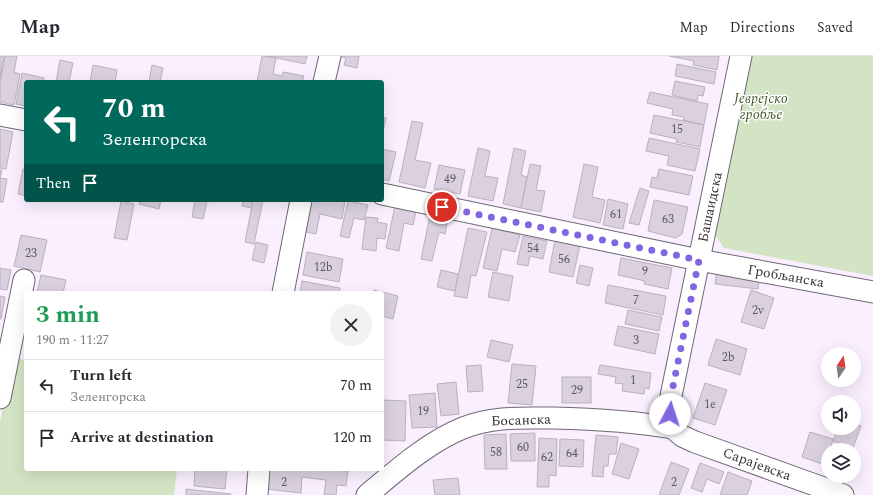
<!DOCTYPE html>
<meta charset="utf-8">
<style>
body{margin:0;font-family:Spectral,serif;background:#f2f2f3;color:#2b2b33;height:100vh;display:flex;flex-direction:column;font-size:15px;white-space:nowrap}
*{box-sizing:border-box;margin:0}
p{font-size:13px;color:#7c7c81}
.icon{flex:none;width:22px;height:22px;fill:none;stroke:currentColor;stroke-width:2;stroke-linecap:round;stroke-linejoin:round}
.map{position:relative;flex:1;overflow:hidden}
.panel{position:absolute;left:24px;top:235px;width:360px;height:180px;display:flex;flex-direction:column;background:#fff;border-radius:4px;box-shadow:0 4px 16px #0002}
.panel>*{flex:none}
.top-card{position:absolute;left:24px;top:24px;width:360px;height:122px;border-radius:4px;box-shadow:0 4px 16px #0002;background:#00695c;color:#fff;overflow:hidden}
.needle{width:26px;rotate:13deg}
.tools{position:absolute;left:821px;top:291px;display:grid;gap:8px}
.tools a{display:grid;place-items:center;width:40px;height:40px;border-radius:50%;background:#fff;box-shadow:0 4px 16px #0002;font-size:20px}
.pin{position:absolute;display:grid;place-items:center;width:34px;height:34px;color:#fff;margin:-17px;border:2px solid #fff;border-radius:50%;box-shadow:0 1px 4px #0007}
.me{position:absolute;width:44px;margin:-22px;rotate:5deg;stroke-linejoin:round;filter:drop-shadow(0 0 3px #0008)}
.turn{display:flex;align-items:center;gap:14px;height:84px;padding:0 12px;font-size:18px}
.turn .icon{width:52px;height:52px;stroke-width:2.5}
.turn b{display:block;font-size:28px;line-height:34px}
.then{display:flex;align-items:center;height:38px;padding:0 12px;background:#0003;gap:8px;font-size:15px}
.round{display:grid;place-items:center;flex:none;width:42px;height:42px;border-radius:21px;background:#f2f2f3}
.summary{display:flex;align-items:center;justify-content:space-between;height:68px;padding:0 12px}
h1{font-size:24px;font-weight:700;line-height:30px;color:#1e9e55}
ul{padding:0;list-style:none}
li{display:flex;align-items:center;gap:12px;height:52px;padding:0 12px;border-top:1px solid #e1e1e2}
li div{flex:1}
li b{display:block;font-size:15px}
li em{font-style:normal}
header{display:flex;align-items:center;gap:24px;box-sizing:border-box;height:56px;padding:0 20px;background:#fff;border-bottom:1px solid #e1e1e2}
header strong{font-size:19px}
nav{display:flex;gap:22px;margin-inline-start:auto;font-size:14px}
.map>svg:first-child{display:block}
</style>
<header>
<strong>Map</strong>
<nav><a>Map</a><a>Directions</a><a>Saved</a></nav>
</header>
<div class="map">
<svg width="873" height="439" viewBox="0 0 873 439">
<rect width="100%" height="100%" fill="#f9effe"/>
<g fill="#d3e4c4">
<polygon points="749,0 873,0 873,220 724,192 715,179"/>
<polygon points="13,302 26,304 26,413 177,413 174,439 0,439 0,366"/>
</g>
<g fill="#dad0df" stroke="#bab1bf">
<polygon points="0,0 4,1 0,23"/>
<polygon points="5,0 17,0 14,16 20,18 14,49 0,46 0,26"/>
<polygon points="262,0 276,2 273,18 282,20 283,16 304,20 302,26 257,26"/>
<polygon points="268,0 307,0 305,8"/>
<polygon points="339,0 359,0 357,12 344,9 346,2"/>
<polygon points="669,0 719,0 717,14 693,9 694,5"/>
<polygon points="60,4 73,7 69,26 56,26"/>
<polygon points="677,8 716,16 714,28 675,20"/>
<polygon points="93,9 117,14 115,26 90,26"/>
<polygon points="152,9 163,12 160,26 149,26"/>
<polygon points="22,17 44,22 43,26 26,26 26,50 16,48"/>
<polygon points="675,25 705,31 703,40 698,39 697,45 672,39"/>
<polygon points="650,36 708,48 704,69 683,64 684,61 672,59 673,53 647,47"/>
<polygon points="654,59 704,69 700,91 676,86 677,83 650,77"/>
<polygon points="382,61 386,62 382,80"/>
<polygon points="412,65 423,67 415,104 431,107 425,132 399,126"/>
<polygon points="0,73 13,76 6,113 0,112"/>
<polygon points="649,82 700,93 695,115 667,109 669,100 646,95"/>
<polygon points="478,92 490,95 485,120 498,122 493,145 468,140"/>
<polygon points="514,92 526,95 521,119 527,121 521,152 503,148"/>
<polygon points="382,93 396,96 389,125 382,123"/>
<polygon points="530,108 541,110 536,134 545,135 541,156 521,152"/>
<polygon points="584,108 598,111 592,141 605,144 600,167 573,161"/>
<polygon points="439,109 465,114 460,138 434,133"/>
<polygon points="23,113 26,113 26,140 18,138"/>
<polygon points="659,113 693,120 689,139 650,131 652,121 657,122"/>
<polygon points="0,114 2,114 0,122 7,123 3,146 0,146"/>
<polygon points="640,132 649,135 639,169 629,167"/>
<polygon points="608,143 628,148 623,173 603,169"/>
<polygon points="140,144 161,144 159,153 139,148"/>
<polygon points="195,144 212,144 211,146 207,145 203,163 192,161"/>
<polygon points="239,144 253,144 252,152 242,150 243,145"/>
<polygon points="253,144 263,144 254,188 245,186"/>
<polygon points="308,144 345,145 342,163 320,158 316,178 302,175"/>
<polygon points="654,144 688,151 682,178 676,182 648,175"/>
<polygon points="121,145 134,148 127,184 114,182"/>
<polygon points="348,145 368,149 364,164 354,162 349,182 340,180"/>
<polygon points="395,150 416,155 413,169 404,167 399,195 386,192"/>
<polygon points="430,160 448,163 445,178 439,176 432,205 421,203"/>
<polygon points="366,161 378,162 377,166 387,168 385,183 377,182 376,195 362,193"/>
<polygon points="468,172 487,176 476,220 471,219 467,242 454,240"/>
<polygon points="492,172 520,179 515,196 502,193 497,215 483,212"/>
<polygon points="21,179 47,184 40,216 14,210"/>
<polygon points="523,180 547,185 543,203 530,200 528,210 517,208"/>
<polygon points="555,184 580,189 573,221 549,216"/>
<polygon points="256,186 268,189 264,207 252,204"/>
<polygon points="307,196 343,203 339,226 303,219"/>
<polygon points="621,202 672,212 668,233 644,228 645,225 618,219"/>
<polygon points="580,209 593,212 589,230 576,227"/>
<polygon points="0,212 11,214 7,234 0,233"/>
<polygon points="717,213 760,219 758,233 715,228"/>
<polygon points="441,214 458,218 455,235 437,231"/>
<polygon points="493,216 513,220 509,245 488,241"/>
<polygon points="41,219 66,224 63,237 37,237"/>
<polygon points="302,225 340,232 339,237 300,237"/>
<polygon points="608,229 666,240 663,259 605,247"/>
<polygon points="374,234 398,240 393,263 382,260 382,237 373,237"/>
<polygon points="751,234 774,242 764,273 741,266"/>
<polygon points="0,240 5,241 1,263 0,263"/>
<polygon points="628,254 662,261 659,275 625,268"/>
<polygon points="618,270 659,278 655,298 614,289"/>
<polygon points="716,283 747,293 740,319 708,309"/>
<polygon points="491,284 513,289 509,306 487,301"/>
<polygon points="512,308 536,310 532,349 508,347"/>
<polygon points="481,309 483,335 468,336 466,310"/>
<polygon points="600,309 651,317 649,333 645,332 644,338 622,335 623,328 615,327 616,321 598,318"/>
<rect x="562" y="321" width="29" height="26"/>
<polygon points="456,326 459,358 441,360 437,328"/>
<polygon points="705,327 727,334 715,369 693,362"/>
<polygon points="435,337 437,371 412,372 409,339"/>
<polygon points="382,344 406,345 405,385 382,384"/>
<polygon points="854,367 861,370 853,392 833,385 838,372 854,372"/>
<polygon points="810,376 833,383 830,394 828,394 825,409 802,401"/>
<polygon points="535,377 535,405 511,405 510,378"/>
<polygon points="506,378 507,413 485,413 484,379"/>
<polygon points="596,379 618,381 616,398 609,398 608,410 604,410 603,421 592,420"/>
<polygon points="539,382 557,383 556,420 549,419 549,431 537,431"/>
<polygon points="560,383 584,384 583,411 559,410"/>
<polygon points="621,387 639,393 629,423 612,418"/>
<polygon points="671,406 689,413 679,439 659,439"/>
<polygon points="700,407 724,416 719,428 707,423 702,436 691,432"/>
<polygon points="195,413 227,413 225,433 194,430"/>
<polygon points="268,413 327,413 348,415 346,430 337,429 336,439 324,439 326,424 302,421 301,437 266,433"/>
<polygon points="728,416 752,425 747,439 720,439"/>
<polygon points="458,422 460,439 435,439 433,424"/>
<polygon points="186,433 231,438 231,439 186,439"/>
</g>
<g fill="none" stroke-linecap="round" stroke-linejoin="round">
<defs>
<g id="minor">
<polyline points="324,26 330,0"/>
<polyline points="0,59 26,64"/>
<polyline points="382,138 699,204 873,236"/>
<polyline points="283,237 301,144"/>
<polyline points="0,342 24,224"/>
<polyline points="673,372 670,358 671,340 741,0"/>
<polyline points="673,372 682,380 695,386 843,439"/>
<polyline points="257,439 259,413"/>
<path d="M367,439C396,415 428,386 463,372C493,360 522,362 553,362C594,363 633,365 673,372"/>
</g>
</defs>
<use href="#minor" stroke="#706774" stroke-width="23"/>
<use href="#minor" stroke="#fff" stroke-width="21"/>
</g>
<g fill="none" stroke-linecap="round" stroke-linejoin="round">
<polyline stroke="#8066e1" stroke-width="7" stroke-dasharray="0 12.6" points="442,151 699,204 671,340 670,358"/>
</g>
<g text-anchor="middle" dominant-baseline="central" stroke-width="3" stroke-linejoin="round" paint-order="stroke">
<g font-size="12" fill="#5f5a62">
<text x="677" y="73">15</text>
<text x="450" y="123">49</text>
<text x="616" y="158">61</text>
<text x="668" y="163">63</text>
<text x="533" y="192">54</text>
<text x="31" y="197">23</text>
<text x="564" y="203">56</text>
<text x="323" y="211">12b</text>
<text x="645" y="215">9</text>
<text x="636" y="244">7</text>
<text x="758" y="254">2v</text>
<text x="636" y="284">3</text>
<text x="728" y="301">2b</text>
<text x="633" y="324">1</text>
<text x="522" y="328">25</text>
<text x="577" y="334">29</text>
<text x="710" y="348">1e</text>
<text x="423" y="355">19</text>
<text x="523" y="391">60</text>
<text x="496" y="396">58</text>
<text x="572" y="397">64</text>
<text x="547" y="401">62</text>
<text x="284" y="426">2</text>
<text x="674" y="426">2</text>
</g>
<g font-size="14" font-style="italic" fill="#435a28" stroke="#fff">
<text x="761" y="42">Јеврејско<tspan x="761" dy="16">гробље</tspan></text>
</g>
<g font-size="14" fill="#363238" stroke="#fff">
<text transform="translate(710 151) rotate(-78)">Башаидска</text>
<text transform="translate(786 220) rotate(10)">Гробљанска</text>
<text transform="translate(521 364) rotate(-2)">Босанска</text>
<text transform="translate(757 408) rotate(20)">Сарајевска</text>
</g>
</g>
</svg>
<div class="tools">
<a><svg class="needle" viewBox="-14 -14 28 28"><path d="M0-13l5 13h-10z" fill="#e53935"/><path d="M0 13l5-13h-10z" fill="#7c7c81"/></svg></a>
<a><svg class="icon" aria-label="sound" viewBox="0 0 24 24"><path d="M4 9h4l5-4v14l-5-4H4zM17 9q2 3 0 6"/></svg></a>
<a><svg class="icon" aria-label="layers" viewBox="0 0 24 24"><path d="M12 4l9 5-9 5-9-5zM3 14l9 5 9-5"/></svg></a>
</div>
<div class="pin" style="left:442px;top:151px;background:#d93025"><svg class="icon" aria-label="arrive" viewBox="0 0 24 24"><path d="M6 21V4h12l-3 4 3 4H6"/></svg></div>
<svg class="me" style="left:670px;top:358px" viewBox="-20 -20 40 40"><circle r="19" fill="#fff"/><path d="M0-13L10 11 0 6-10 11z" fill="#8066e1"/></svg>
<div class="top-card">
<div class="turn"><svg class="icon" aria-label="left" viewBox="0 0 24 24"><path d="M17 20v-9H6M10 6l-5 5 5 5"/></svg><div><b>70 m</b>Зеленгорска</div></div>
<div class="then">Then<svg class="icon" aria-label="arrive" viewBox="0 0 24 24"><path d="M6 21V4h12l-3 4 3 4H6"/></svg></div>
</div>
<section class="panel">
<div class="summary"><div><h1>3 min</h1><p>190 m · 11:27</p></div><a class="round"><svg class="icon" aria-label="close" viewBox="0 0 24 24"><path d="M6 6l12 12M18 6L6 18"/></svg></a></div>
<ul>
<li><svg class="icon" aria-label="left" viewBox="0 0 24 24"><path d="M17 20v-9H6M10 6l-5 5 5 5"/></svg><div><b>Turn left</b><p>Зеленгорска</p></div><em>70 m</em></li>
<li><svg class="icon" aria-label="arrive" viewBox="0 0 24 24"><path d="M6 21V4h12l-3 4 3 4H6"/></svg><div><b>Arrive at destination</b></div><em>120 m</em></li>
</ul>
</section>
</div>
